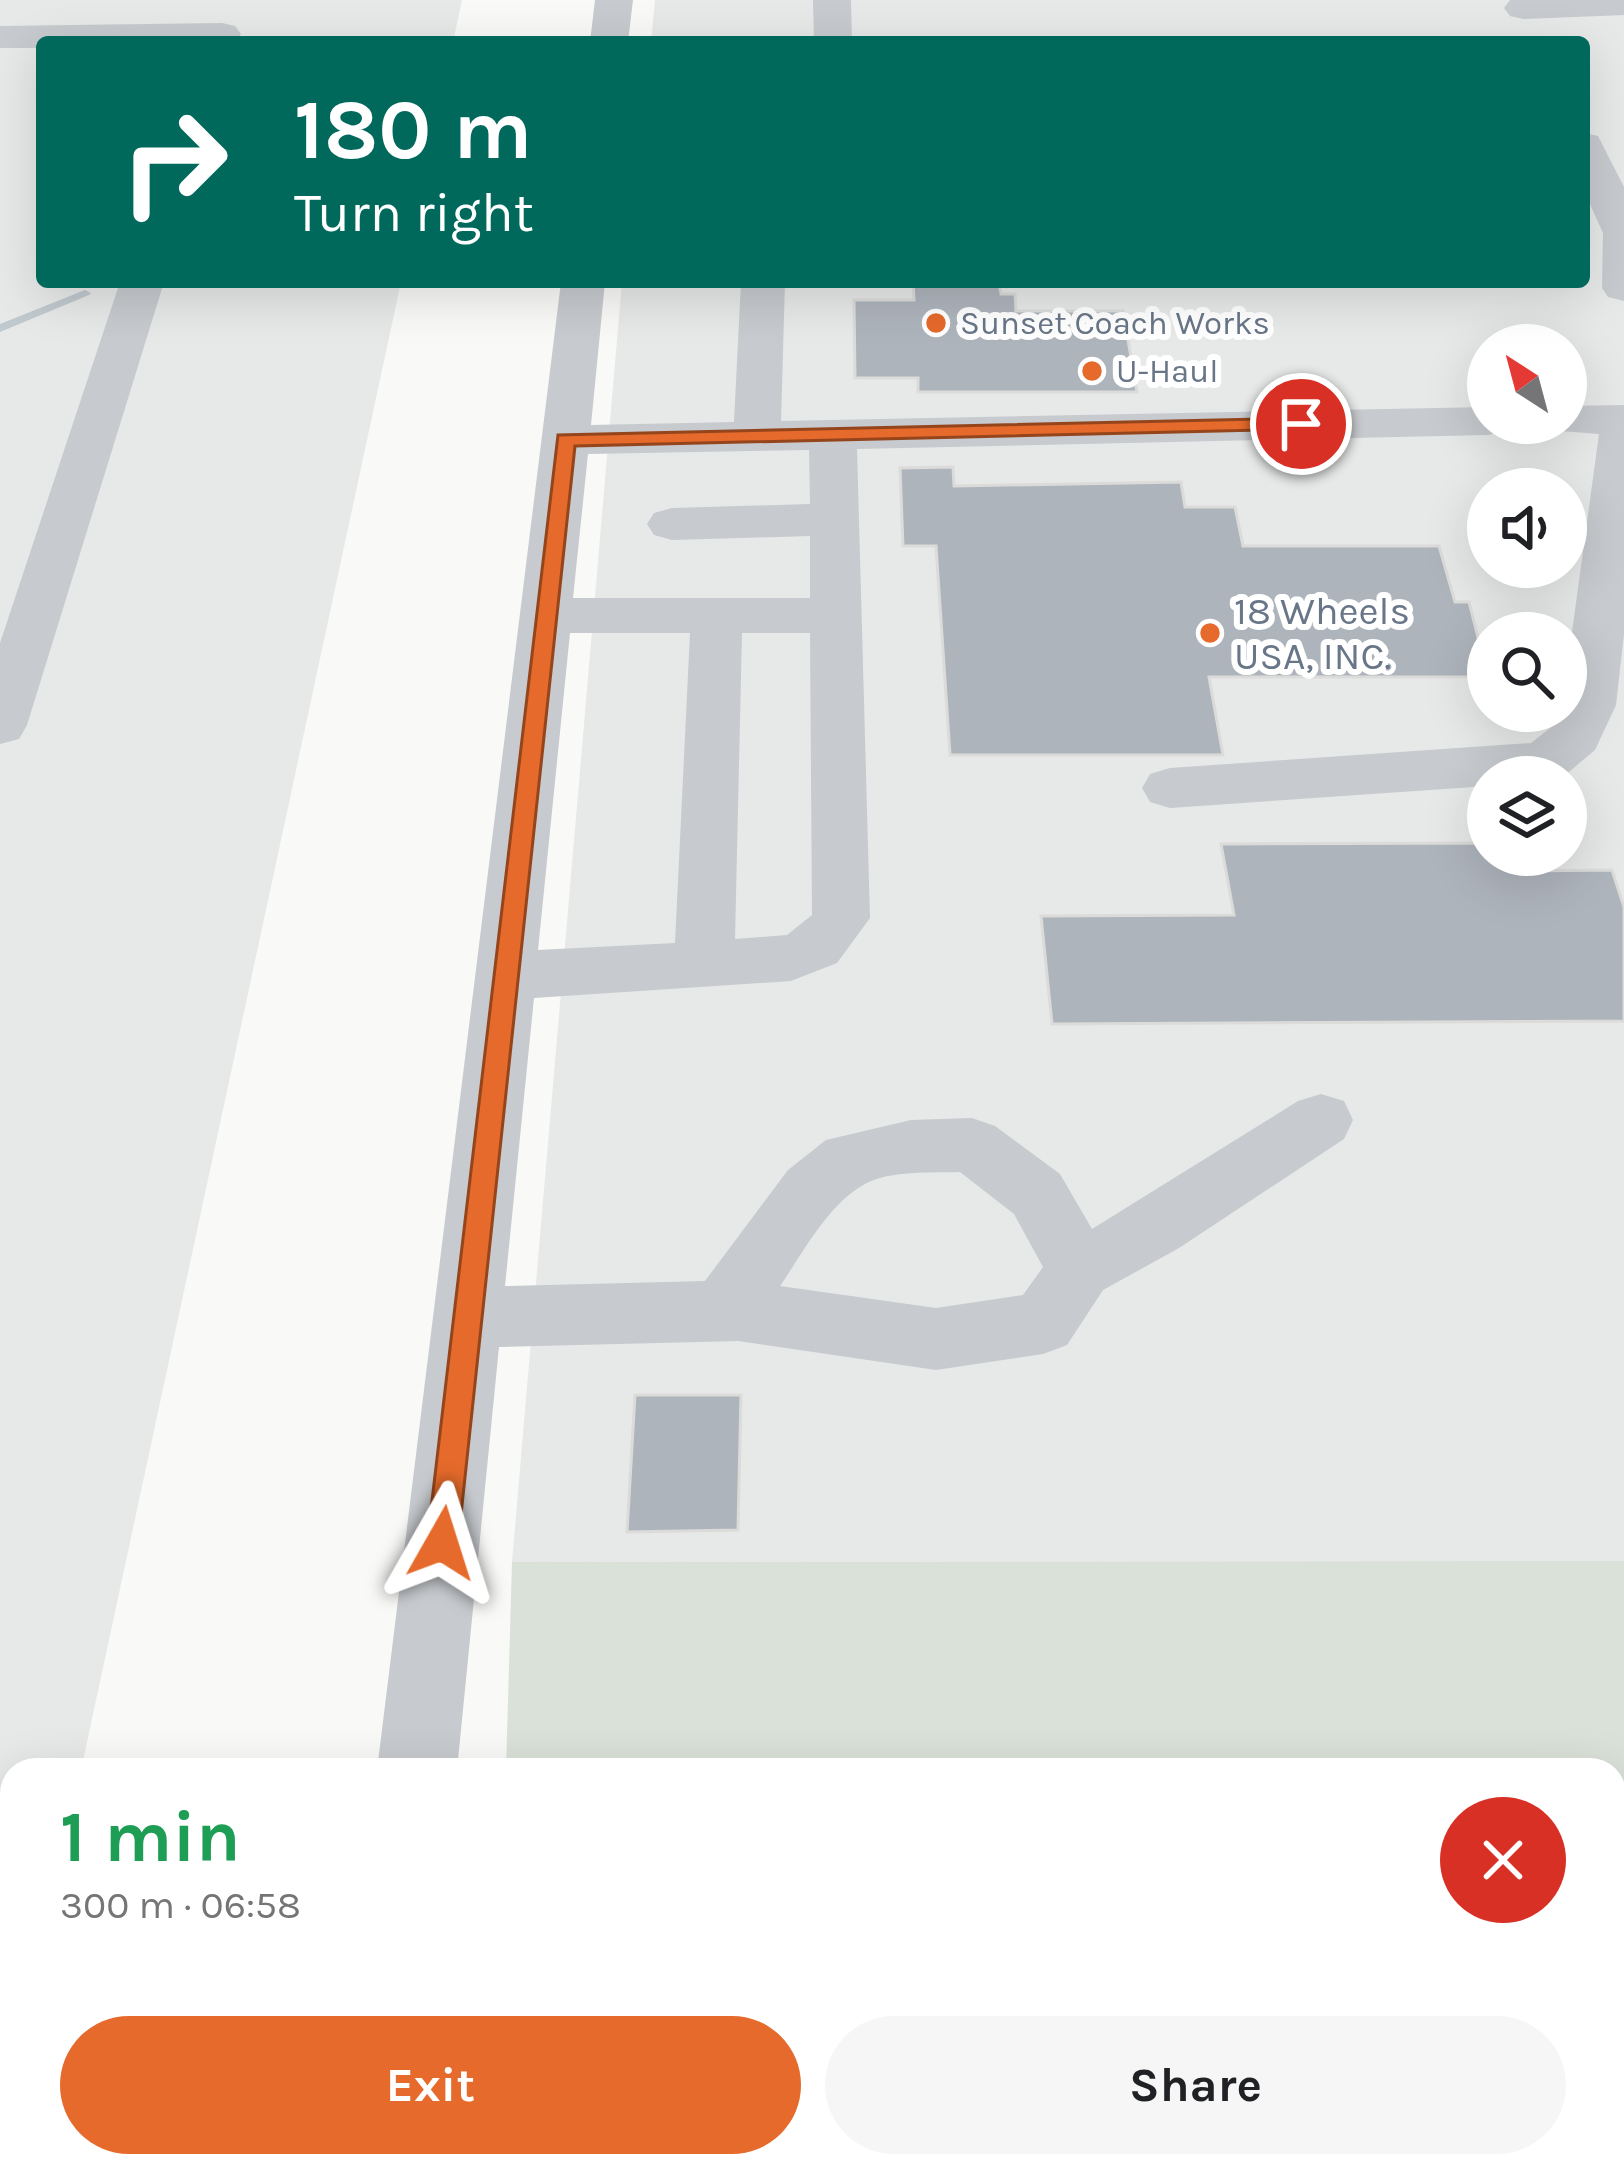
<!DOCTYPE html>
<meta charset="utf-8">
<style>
body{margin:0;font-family:Karla,sans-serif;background:#f6f6f6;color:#202124;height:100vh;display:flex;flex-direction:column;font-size:45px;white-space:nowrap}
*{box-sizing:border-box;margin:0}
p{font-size:39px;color:#757577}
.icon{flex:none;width:66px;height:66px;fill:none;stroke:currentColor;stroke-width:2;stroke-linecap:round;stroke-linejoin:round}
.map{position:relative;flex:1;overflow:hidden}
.sheet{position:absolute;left:0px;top:1758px;width:1626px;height:420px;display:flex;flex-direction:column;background:#fff;border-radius:36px 36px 0 0;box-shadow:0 12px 48px #0002}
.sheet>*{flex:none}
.hud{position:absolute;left:36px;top:36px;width:1554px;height:252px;border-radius:12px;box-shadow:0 12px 48px #0002;background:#00695c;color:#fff;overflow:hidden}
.needle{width:78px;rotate:324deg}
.fabs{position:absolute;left:1467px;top:324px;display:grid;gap:24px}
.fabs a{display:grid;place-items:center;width:120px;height:120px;border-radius:50%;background:#fff;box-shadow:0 12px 48px #0002;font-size:60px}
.pin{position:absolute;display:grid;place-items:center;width:102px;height:102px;color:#fff;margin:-51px;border:6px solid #fff;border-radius:50%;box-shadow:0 3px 12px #0007}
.me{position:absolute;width:132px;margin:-66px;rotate:6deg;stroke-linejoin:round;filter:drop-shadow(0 0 9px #0008)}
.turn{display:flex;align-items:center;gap:42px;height:252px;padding:0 60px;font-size:54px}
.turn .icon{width:156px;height:156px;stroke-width:2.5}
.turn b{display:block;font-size:84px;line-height:102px}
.round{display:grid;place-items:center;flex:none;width:126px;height:126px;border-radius:63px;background:#f6f6f6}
.overview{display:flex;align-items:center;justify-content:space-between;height:204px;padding:0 60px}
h1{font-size:72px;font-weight:700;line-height:90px;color:#1e9e55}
.primary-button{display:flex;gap:24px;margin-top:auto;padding:24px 60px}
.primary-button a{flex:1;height:138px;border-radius:72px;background:#e56a2b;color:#fff;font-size:48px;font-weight:700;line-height:138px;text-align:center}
.primary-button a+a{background:#f6f6f6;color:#202124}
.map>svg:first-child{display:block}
</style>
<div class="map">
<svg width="1624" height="2178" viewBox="0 0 1624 2178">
<rect width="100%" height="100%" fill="#f9f9f7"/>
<g fill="#e7e8e8" fill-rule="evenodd">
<polygon points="0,0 462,0 453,42 42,42 42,282 401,282 81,1770 12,1770 12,2070 0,2078"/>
<path d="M655,0H1624V1561L512,1562L622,282H1584V42H651ZM1488,345H1566V423H1488ZM1488,489H1566V567H1488ZM1488,633H1566V711H1488ZM1488,777H1566V855H1488Z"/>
</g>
<polygon fill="#dae1d8" points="1624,1561 1624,2178 790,2178 776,2166 1614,2166 1614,1770 506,1770 512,1562"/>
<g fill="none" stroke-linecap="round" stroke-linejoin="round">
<polygon fill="#c0c9ce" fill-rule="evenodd" points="85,290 91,293 89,295 0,332 0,324"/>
</g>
<g fill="#aeb4bc" stroke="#dbdbd9" stroke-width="3">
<polygon points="913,282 999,282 1001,294 1015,294 1016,311 1123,311 1137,392 918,392 918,378 855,378 854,300 914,300"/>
<polygon points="953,467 954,486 1181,482 1185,507 1235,507 1243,546 1439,546 1455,602 1469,602 1488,677 1209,677 1223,755 950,755 936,546 903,546 900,468"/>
<polygon points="1488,843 1488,855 1510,855 1514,871 1612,870 1624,907 1624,1021 1052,1024 1041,916 1234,915 1221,844"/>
<polygon points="635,1395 741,1395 738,1530 627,1532"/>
</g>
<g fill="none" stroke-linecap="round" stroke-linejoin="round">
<g fill="#c7cace" fill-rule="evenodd">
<polygon points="595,0 633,0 628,42 590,42"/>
<polygon points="813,0 851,0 852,42 814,42"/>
<polygon points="1510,0 1624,0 1624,15 1523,19 1510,16 1504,8"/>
<polygon points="222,23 235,26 241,34 235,42 42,42 42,48 0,48 0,26"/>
<polygon points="1584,133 1598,136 1624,187 1624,301 1608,297 1602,288 1603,233 1584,191"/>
<polygon points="120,282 164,282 27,725 19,739 0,744 0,643"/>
<path d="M561,282H605L591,425L734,422L741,282H785L781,421L1488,407V423H1510L1505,431L1488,435L857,449L870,918L837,963L791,981L534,998L505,1286L705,1281L788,1170L826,1140L911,1120L972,1118L995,1126L1060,1174L1092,1229L1298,1101L1321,1094L1344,1101L1353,1120L1344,1139L1179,1248L1103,1290L1067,1345L1043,1354L936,1370L738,1341L499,1347L457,1770H377ZM809,450L810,504L672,508L654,513L647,524L654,535L672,540L810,536V598H573L588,454ZM570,633H690L675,943L538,950ZM742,633H810L812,915L787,935L735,939ZM960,1172L1014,1214L1043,1267L1023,1295L936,1308L780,1286C803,1253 828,1204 865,1184C891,1170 931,1173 960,1172Z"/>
<polygon points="1624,405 1624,634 1616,705 1595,750 1564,776 1488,777 1488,786 1170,808 1150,802 1142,788 1150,774 1170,768 1531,743 1554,725 1559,711 1566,711 1566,676 1599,434 1549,430 1544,423 1566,423 1566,406"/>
<polygon points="329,2166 417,2166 416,2178 328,2178"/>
</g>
</g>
<polygon fill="#e56a2b" stroke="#95451c" stroke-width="3" points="1301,418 1308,420 1308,429 575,446 458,1543 454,1554 442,1559 431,1554 427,1543 558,435"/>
<g fill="#e56a2b" stroke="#fff" stroke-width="4.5">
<circle cx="936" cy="323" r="12"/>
<circle cx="1092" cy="371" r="12"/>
<circle cx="1210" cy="633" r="12"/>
</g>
<g text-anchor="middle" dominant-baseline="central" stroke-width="12" stroke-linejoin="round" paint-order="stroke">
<g font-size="33" fill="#687688" stroke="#fff" text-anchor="start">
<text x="960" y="323">Sunset Coach Works</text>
<text x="1116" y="371">U-Haul</text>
</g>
<g font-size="39" fill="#687688" stroke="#fff" text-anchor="start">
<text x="1234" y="611">18 Wheels<tspan x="1234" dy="45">USA, INC.</tspan></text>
</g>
</g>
</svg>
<div class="fabs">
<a><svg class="needle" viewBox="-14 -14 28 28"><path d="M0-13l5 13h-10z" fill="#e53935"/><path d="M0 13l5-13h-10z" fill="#757577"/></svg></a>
<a><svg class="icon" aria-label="sound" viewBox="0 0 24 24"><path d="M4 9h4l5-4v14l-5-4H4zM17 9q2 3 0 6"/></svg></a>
<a><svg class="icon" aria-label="search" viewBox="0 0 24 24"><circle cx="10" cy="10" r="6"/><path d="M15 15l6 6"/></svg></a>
<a><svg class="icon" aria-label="layers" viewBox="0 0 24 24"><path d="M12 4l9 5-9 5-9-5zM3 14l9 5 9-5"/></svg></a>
</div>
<div class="pin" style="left:1301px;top:424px;background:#d93025"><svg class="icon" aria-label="arrive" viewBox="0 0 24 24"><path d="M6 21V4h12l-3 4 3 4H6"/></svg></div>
<svg class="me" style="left:442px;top:1543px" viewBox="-20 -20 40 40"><path d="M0-17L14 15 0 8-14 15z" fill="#e56a2b" stroke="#fff" stroke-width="4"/></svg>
<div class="hud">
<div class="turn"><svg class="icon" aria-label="right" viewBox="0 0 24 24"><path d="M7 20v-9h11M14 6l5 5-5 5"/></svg><div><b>180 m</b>Turn right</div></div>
</div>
<section class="sheet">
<div class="overview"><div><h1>1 min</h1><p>300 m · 06:58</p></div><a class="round" style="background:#d93025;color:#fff"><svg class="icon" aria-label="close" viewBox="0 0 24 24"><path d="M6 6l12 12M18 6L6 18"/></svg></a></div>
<div class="primary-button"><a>Exit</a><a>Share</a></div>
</section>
</div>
